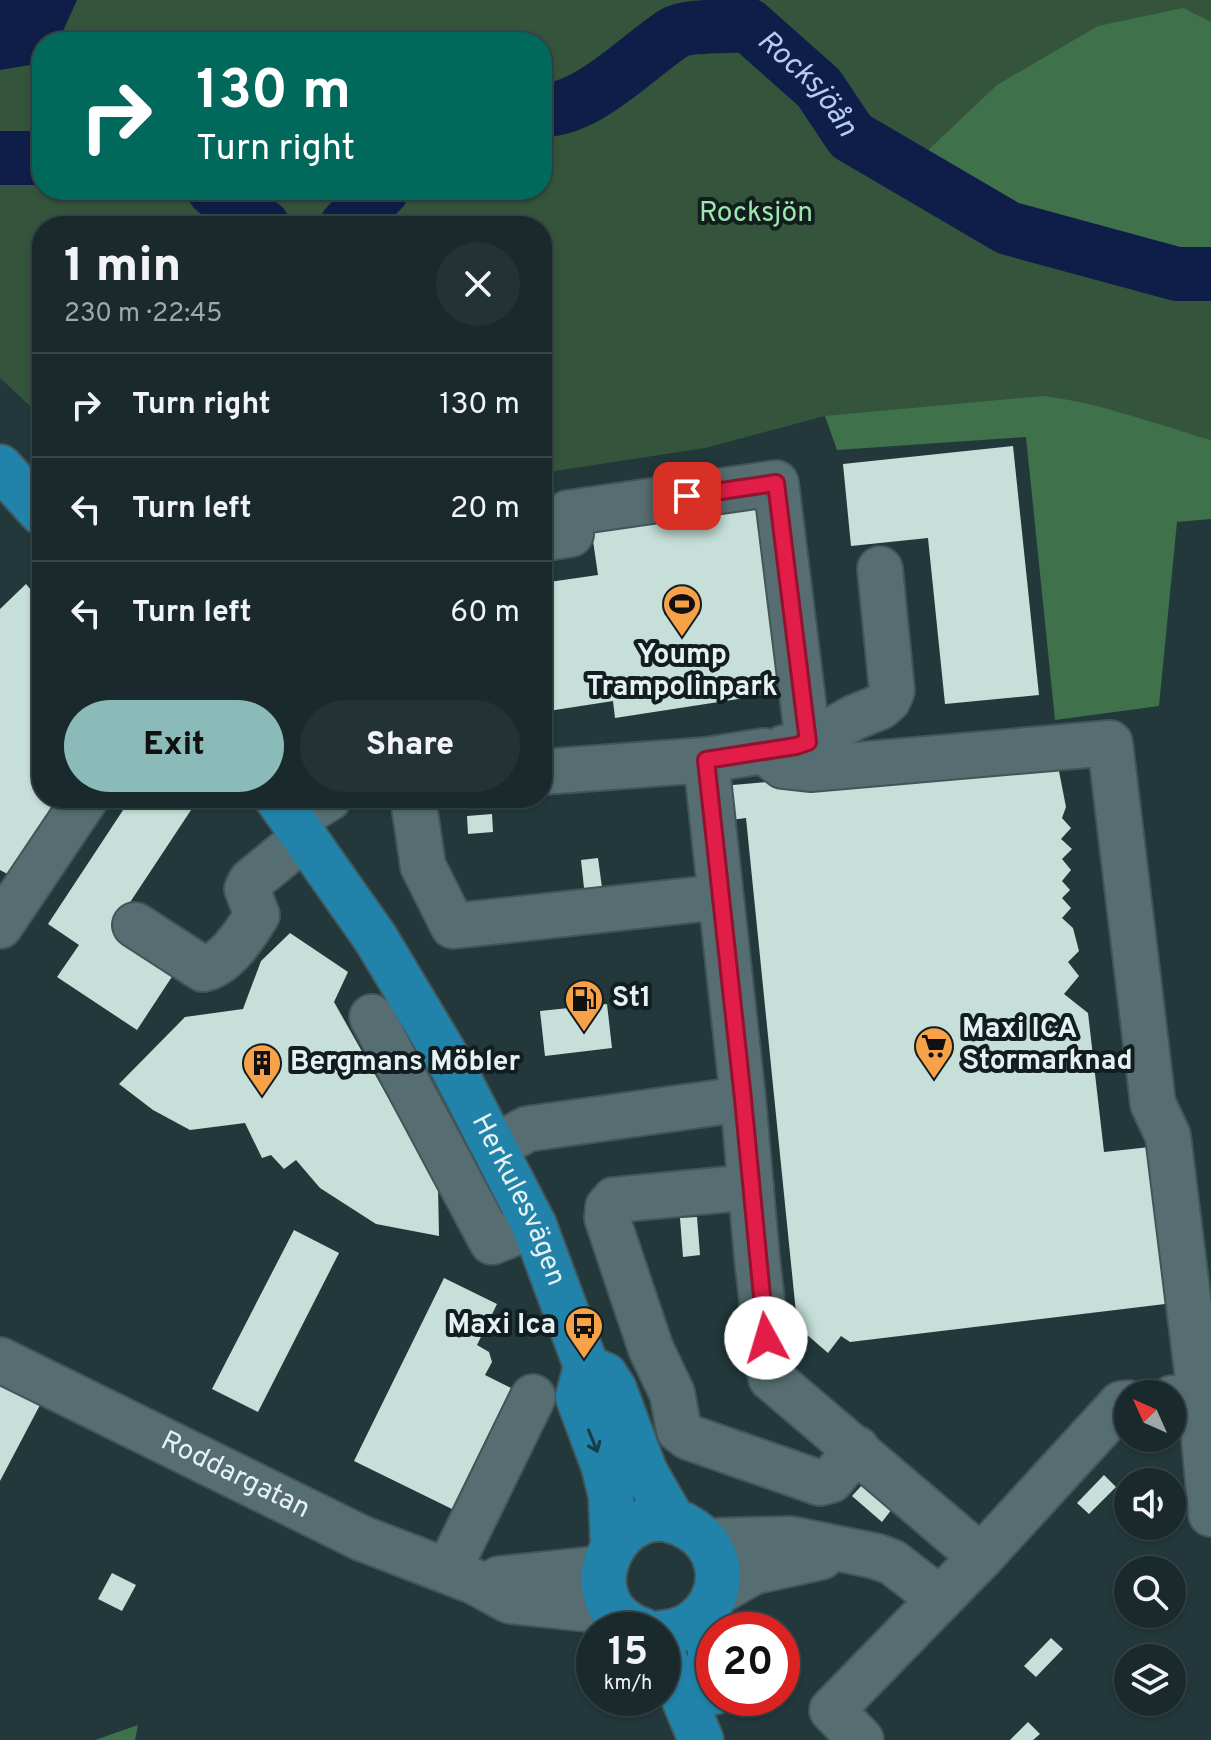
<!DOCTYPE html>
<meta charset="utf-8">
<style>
body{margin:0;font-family:Overpass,sans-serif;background:#233234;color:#f1f3f6;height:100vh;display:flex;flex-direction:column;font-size:30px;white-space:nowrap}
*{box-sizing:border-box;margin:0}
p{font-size:26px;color:#9fa7a9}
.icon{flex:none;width:44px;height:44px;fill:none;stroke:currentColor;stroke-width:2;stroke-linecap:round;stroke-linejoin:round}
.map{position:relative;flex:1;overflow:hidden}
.sheet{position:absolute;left:32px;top:216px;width:520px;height:592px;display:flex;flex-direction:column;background:#1a2a2c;border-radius:32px;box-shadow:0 2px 6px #0004,0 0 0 2px #384648}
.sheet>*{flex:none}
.banner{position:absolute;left:32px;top:32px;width:520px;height:168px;border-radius:32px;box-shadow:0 2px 6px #0004,0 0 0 2px #384648;background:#00695c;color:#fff;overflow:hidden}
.needle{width:52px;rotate:315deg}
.buttons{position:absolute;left:1114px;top:1380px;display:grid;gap:16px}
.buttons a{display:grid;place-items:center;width:72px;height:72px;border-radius:50%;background:#1a2a2c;box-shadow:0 2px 6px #0004,0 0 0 2px #384648;font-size:40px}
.speed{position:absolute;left:576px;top:1612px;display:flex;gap:16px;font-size:40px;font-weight:700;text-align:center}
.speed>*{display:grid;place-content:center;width:104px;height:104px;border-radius:50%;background:#1a2a2c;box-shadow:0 2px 6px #0004,0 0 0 2px #384648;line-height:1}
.speed small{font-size:20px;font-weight:400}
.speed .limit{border:12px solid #d22;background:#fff;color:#111}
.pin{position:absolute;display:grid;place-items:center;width:68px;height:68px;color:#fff;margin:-34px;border-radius:16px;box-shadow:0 4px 12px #0006}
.me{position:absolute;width:88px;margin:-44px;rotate:354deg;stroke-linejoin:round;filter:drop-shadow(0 0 6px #0008)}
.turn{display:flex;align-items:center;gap:28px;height:168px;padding:0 32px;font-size:36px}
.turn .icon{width:104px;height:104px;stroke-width:2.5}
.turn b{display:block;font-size:56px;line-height:68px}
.round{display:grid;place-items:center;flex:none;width:84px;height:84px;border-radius:42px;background:#233234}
.headline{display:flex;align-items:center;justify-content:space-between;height:136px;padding:0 32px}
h1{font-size:48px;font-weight:800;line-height:60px}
.primary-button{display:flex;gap:16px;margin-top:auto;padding:16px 32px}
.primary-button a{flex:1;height:92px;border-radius:48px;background:#8bbbb9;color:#111;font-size:32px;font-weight:800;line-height:92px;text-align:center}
.primary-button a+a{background:#233234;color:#f1f3f6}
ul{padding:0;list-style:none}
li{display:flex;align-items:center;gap:24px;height:104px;padding:0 32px;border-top:2px solid #384648}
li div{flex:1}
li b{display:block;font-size:30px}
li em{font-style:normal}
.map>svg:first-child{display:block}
</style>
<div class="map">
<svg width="1211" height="1740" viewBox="0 0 1211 1740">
<rect width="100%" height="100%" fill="#22383b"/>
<path fill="#34553c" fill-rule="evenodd" d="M0,0H1211V440L1173,429L825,416L705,448L542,473V226H42V417L0,378ZM42,42H542V190H42Z"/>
<g fill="#3f714b">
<polygon points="1183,8 1211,22 1211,263 1008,228 910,172 926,152 997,85 1098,26"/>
<path d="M1043,396C1101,403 1155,424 1211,440V519L1177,522L1159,706L1055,720L1026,437L837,450L825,416Z"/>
<polygon points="138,1725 135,1740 95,1740"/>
</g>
<polygon fill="#0f1e48" points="0,0 77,0 58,42 42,42 42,63 0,70"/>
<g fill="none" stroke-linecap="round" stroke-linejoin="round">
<g stroke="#0f1e48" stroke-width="54">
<path id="s1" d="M542,110C587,111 638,56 674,33C687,25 730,27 748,25L819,88L851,136L1008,228L1177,274H1211"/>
<polyline points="0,158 42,158"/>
<polyline points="214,190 263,226"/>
<polyline points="346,226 382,190"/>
</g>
</g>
<g fill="#c6dfd9">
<polygon points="1013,446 1039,695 945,704 928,538 851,546 843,464"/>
<polygon points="754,495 784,692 615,718 613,701 542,712 542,583 598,575 590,520"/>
<polygon points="26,584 42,603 42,798 59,798 11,876 0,870 0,609"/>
<polygon points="1056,756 1066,807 1062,818 1071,828 1061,839 1072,849 1062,859 1071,870 1062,881 1070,890 1062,898 1071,908 1062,918 1073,928 1079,951 1068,962 1079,976 1064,994 1088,1013 1104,1152 1150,1147 1165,1304 850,1342 841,1336 828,1353 790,1320 796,1313 746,818 723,821 722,786"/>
<polygon points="131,798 192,798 197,801 115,925 179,966 137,1030 57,977 79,945 48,924"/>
<polygon points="492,814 493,832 468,834 467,816"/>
<polygon points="598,858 603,895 585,897 581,860"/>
<polygon points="290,933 348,972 334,1002 438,1186 439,1236 376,1224 320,1188 296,1160 284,1169 271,1155 262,1158 245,1123 190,1130 153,1110 119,1084 185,1017 243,1009 261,961"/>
<polygon points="607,1004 612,1048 545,1056 540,1011"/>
<polygon points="697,1217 700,1255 683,1257 680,1218"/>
<polygon points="294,1230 339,1253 258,1412 212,1389"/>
<polygon points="444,1278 497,1304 477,1345 489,1352 492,1362 485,1375 511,1388 452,1509 354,1461"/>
<polygon points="0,1384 40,1405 0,1481"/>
<polygon points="1104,1475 1116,1487 1089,1514 1077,1503"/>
<polygon points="863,1484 892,1509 882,1522 852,1496"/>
<polygon points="112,1573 136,1585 122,1611 98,1599"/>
<polygon points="1051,1638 1063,1649 1036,1677 1024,1666"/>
<polygon points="1028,1722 1040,1734 1033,1740 1010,1740"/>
</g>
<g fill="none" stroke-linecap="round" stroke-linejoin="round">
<defs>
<g id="minor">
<polyline points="542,539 571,534 568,513 776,483 808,742"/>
<polyline points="783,748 815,740 853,718 880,707 888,700 892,691 880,569"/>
<polyline points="706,760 764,751 783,766 810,769 1110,743 1153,1104 1168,1136 1200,1395"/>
<polyline points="413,798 423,866 453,926 720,897"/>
<polyline points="294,820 329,798"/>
<path d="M135,925L203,969C226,964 245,935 257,915L247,889L251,881L305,837"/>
<polyline points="0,926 86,798"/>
<polyline points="372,1017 492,1242 534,1225"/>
<polyline points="743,1099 757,1258 771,1378 981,1557"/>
<polyline points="496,1147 527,1129 743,1099 706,760 542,772"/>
<polyline points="751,1187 614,1200 608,1207 607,1218 651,1349 672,1393 679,1430 688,1437 820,1483 831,1480 857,1449"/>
<path id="s2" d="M0,1360L361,1538L473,1581L510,1601L587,1609L623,1620"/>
<polyline points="1172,1398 1200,1395 1211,1514"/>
<polyline points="705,1541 791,1539 875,1556 892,1562 940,1599"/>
<polyline points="448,1571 533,1397"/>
<polyline points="499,1579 604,1568"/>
<polyline points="715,1594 753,1572 821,1557"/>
<polyline points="861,1740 832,1710 981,1557 1121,1404 1128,1403"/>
</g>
<g id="major">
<polyline points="0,467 42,513"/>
<path id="s3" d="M277,798L376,939L452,1066L534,1225L584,1360L586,1367L578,1397L604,1467L611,1496L613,1544"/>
<polyline points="586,1367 605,1375 614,1389 645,1472 673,1521"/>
<polyline points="706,1612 714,1692"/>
<path d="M642,1630C563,1604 620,1485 689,1528C703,1536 714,1550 717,1566C723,1602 696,1631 662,1633"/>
<polyline points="662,1655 679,1687 701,1740"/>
</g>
</defs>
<use href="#minor" stroke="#425659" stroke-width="48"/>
<use href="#major" stroke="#425659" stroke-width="48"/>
<use href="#minor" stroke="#566d71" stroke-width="44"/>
<use href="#major" stroke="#2283aa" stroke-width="44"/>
</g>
<defs><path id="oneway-shaft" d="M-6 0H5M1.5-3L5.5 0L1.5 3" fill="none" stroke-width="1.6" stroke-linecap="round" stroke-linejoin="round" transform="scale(2)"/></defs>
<use stroke="#183c49" href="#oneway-shaft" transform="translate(593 1441) rotate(68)"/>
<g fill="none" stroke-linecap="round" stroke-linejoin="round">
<defs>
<polyline id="route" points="687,496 776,483 808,742 796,746 706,760 743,1099 766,1338"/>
</defs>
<use href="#route" stroke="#92132f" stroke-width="20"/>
<use href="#route" stroke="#e11d48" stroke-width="14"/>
</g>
<defs>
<symbol id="stadium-pin" viewBox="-11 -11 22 30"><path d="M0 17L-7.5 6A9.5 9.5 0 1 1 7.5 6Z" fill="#f7a248" stroke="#131d1f"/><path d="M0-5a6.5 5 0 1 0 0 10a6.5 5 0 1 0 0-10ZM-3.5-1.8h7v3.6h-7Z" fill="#111"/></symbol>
<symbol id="fuel-pin" viewBox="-11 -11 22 30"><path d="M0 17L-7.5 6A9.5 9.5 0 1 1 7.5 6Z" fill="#f7a248" stroke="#131d1f"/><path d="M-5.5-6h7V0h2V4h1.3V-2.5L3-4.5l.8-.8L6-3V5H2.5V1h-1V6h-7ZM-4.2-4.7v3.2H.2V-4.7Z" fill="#111"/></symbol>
<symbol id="supermarket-pin" viewBox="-11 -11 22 30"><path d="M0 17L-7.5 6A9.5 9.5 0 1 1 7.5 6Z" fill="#f7a248" stroke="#131d1f"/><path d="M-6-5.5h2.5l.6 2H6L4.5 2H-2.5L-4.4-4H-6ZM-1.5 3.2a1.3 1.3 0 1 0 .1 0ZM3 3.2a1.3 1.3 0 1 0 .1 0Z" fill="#111"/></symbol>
<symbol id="building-pin" viewBox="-11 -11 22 30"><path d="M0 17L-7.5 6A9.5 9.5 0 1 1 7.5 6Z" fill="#f7a248" stroke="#131d1f"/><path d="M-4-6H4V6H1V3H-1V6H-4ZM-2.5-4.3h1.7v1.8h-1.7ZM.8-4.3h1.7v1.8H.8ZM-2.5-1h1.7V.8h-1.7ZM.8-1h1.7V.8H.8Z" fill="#111"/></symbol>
<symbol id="bus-pin" viewBox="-11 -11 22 30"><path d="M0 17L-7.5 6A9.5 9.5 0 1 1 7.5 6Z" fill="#f7a248" stroke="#131d1f"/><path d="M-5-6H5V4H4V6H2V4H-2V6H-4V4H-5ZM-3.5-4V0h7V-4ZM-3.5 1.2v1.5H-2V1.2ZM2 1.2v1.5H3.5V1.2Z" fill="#111"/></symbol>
</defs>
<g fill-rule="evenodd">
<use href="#stadium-pin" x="660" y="582" width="44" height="60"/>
<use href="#fuel-pin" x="562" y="977" width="44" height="60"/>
<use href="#supermarket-pin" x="912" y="1024" width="44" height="60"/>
<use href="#building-pin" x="240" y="1041" width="44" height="60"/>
<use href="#bus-pin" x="562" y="1304" width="44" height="60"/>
</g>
<g text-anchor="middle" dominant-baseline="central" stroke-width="8" stroke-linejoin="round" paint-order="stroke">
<g font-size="28" fill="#9be8ac" stroke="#131d1f">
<text x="756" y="214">Rocksjön</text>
</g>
<g font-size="28" font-weight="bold" fill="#e5f2f4" stroke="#131d1f" text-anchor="start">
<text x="682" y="656" text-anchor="middle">Yoump<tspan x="682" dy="32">Trampolinpark</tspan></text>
<text x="612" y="999">St1</text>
<text x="962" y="1030">Maxi ICA<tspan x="962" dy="32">Stormarknad</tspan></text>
<text x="290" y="1063">Bergmans Möbler</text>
<text x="556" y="1326" text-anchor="end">Maxi Ica</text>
</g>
<g font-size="28" fill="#e5f2f4" stroke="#131d1f">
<text stroke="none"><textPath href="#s3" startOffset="470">Herkulesvägen</textPath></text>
<text stroke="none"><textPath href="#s2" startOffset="262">Roddargatan</textPath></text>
</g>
<g font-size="30" font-style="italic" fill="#b5caf7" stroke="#131d1f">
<text stroke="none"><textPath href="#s1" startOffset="314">Rocksjöån</textPath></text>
</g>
</g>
</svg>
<div class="buttons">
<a><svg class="needle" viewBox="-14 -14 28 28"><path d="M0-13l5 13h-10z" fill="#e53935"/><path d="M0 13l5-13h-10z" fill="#9fa7a9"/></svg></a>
<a><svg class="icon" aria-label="sound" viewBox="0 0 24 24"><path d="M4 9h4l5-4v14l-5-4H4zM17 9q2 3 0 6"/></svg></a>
<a><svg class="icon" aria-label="search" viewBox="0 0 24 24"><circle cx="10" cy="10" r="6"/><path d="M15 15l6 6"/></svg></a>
<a><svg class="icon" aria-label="layers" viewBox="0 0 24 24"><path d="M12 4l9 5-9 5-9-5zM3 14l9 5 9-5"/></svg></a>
</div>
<div class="speed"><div>15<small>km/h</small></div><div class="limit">20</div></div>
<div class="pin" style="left:687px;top:496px;background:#d93025"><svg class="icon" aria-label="arrive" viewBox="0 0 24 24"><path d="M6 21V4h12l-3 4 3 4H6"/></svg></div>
<svg class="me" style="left:766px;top:1338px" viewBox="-20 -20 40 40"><circle r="19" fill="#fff"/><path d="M0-13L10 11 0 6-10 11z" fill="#e11d48"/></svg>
<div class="banner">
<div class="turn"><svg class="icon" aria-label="right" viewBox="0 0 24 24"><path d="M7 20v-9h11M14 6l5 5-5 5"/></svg><div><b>130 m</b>Turn right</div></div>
</div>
<section class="sheet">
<div class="headline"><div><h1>1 min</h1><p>230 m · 22:45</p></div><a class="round"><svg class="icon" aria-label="close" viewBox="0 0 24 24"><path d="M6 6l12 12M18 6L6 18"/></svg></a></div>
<ul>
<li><svg class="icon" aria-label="right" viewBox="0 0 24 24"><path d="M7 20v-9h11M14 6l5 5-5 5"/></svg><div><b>Turn right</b></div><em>130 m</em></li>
<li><svg class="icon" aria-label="left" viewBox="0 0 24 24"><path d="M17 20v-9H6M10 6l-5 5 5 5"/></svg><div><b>Turn left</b></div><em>20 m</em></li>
<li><svg class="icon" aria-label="left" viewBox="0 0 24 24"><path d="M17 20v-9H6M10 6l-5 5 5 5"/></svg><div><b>Turn left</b></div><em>60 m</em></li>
</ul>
<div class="primary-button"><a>Exit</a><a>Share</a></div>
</section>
</div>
